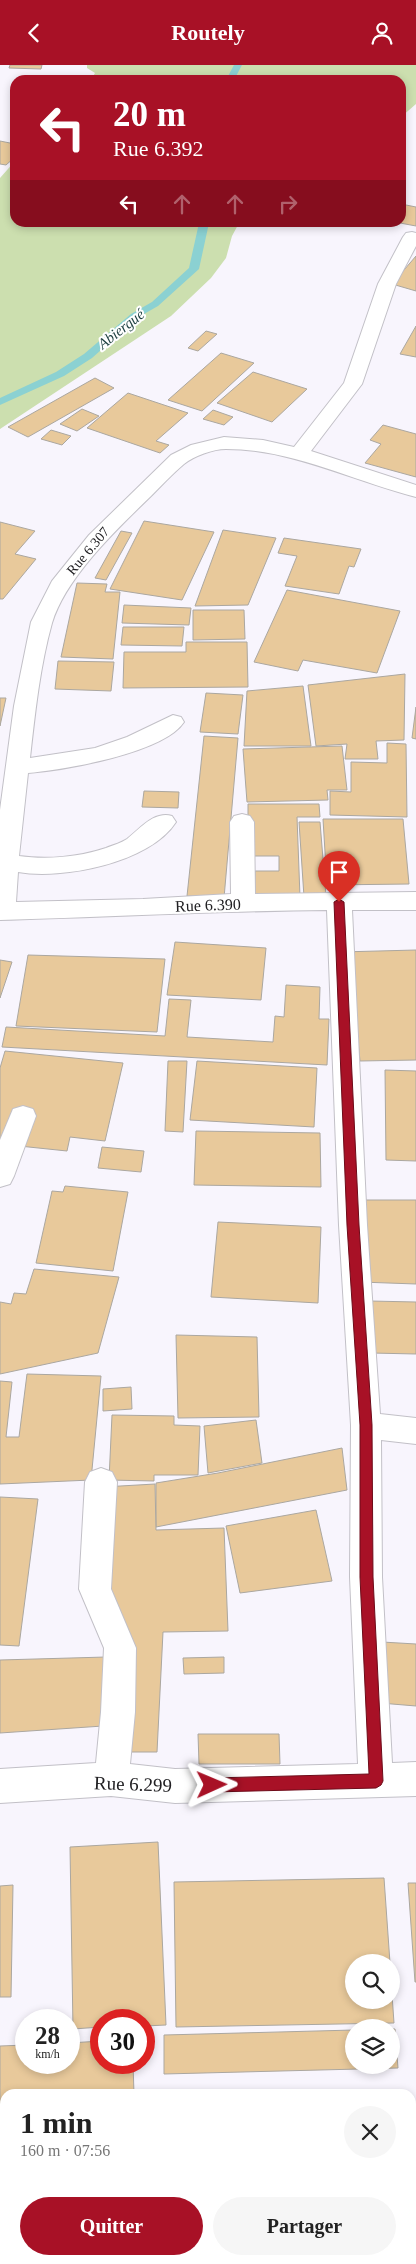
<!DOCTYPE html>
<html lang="fr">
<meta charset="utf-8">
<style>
body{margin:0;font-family:Georgia,serif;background:#f6f6f6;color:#222;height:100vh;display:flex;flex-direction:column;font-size:19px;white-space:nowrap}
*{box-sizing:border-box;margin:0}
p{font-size:16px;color:#767676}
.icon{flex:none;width:28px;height:28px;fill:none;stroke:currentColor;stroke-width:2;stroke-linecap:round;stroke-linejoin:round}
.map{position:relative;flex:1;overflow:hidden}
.details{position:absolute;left:0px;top:2024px;width:416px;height:176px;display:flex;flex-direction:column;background:#fff;border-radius:15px 15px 0 0;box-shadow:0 2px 8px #0003}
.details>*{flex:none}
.top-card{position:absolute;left:10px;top:10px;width:396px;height:152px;border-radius:15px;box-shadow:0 2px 8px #0003;background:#a81126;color:#fff;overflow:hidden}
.buttons{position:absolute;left:345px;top:1889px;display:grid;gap:10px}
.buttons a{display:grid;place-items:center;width:55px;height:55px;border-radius:50%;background:#fff;box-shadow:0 2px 8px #0003;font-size:25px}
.speed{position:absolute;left:15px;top:1944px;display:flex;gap:10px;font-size:25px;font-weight:700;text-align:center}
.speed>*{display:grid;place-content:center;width:65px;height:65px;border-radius:50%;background:#fff;box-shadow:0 2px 8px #0003;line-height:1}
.speed small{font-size:12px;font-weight:400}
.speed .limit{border:8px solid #d22;background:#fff;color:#111}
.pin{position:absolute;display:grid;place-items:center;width:42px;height:42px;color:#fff;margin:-51px -21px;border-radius:50% 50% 50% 0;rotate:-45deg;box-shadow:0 0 5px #0007}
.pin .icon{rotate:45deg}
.me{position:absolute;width:55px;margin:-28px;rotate:89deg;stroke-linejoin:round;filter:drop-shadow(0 0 4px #0008)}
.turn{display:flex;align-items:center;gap:18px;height:105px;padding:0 20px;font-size:22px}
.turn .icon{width:65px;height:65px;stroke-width:2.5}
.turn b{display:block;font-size:35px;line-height:42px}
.lanes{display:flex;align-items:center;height:48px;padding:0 20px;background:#0003;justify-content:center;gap:25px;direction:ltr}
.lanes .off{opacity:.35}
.round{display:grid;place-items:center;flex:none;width:52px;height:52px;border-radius:26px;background:#f6f6f6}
.summary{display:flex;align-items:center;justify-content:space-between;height:85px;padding:0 20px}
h1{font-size:30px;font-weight:600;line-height:38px}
.cta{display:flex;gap:10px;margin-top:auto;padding:10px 20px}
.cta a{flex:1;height:58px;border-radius:30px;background:#a81126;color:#fff;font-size:20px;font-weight:600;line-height:58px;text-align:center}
.cta a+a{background:#f6f6f6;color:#222}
header{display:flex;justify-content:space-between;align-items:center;height:65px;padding:0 20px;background:#a81126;color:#fff;font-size:22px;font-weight:600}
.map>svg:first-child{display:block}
</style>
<header><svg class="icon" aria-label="back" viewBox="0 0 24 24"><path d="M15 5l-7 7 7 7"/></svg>Routely<svg class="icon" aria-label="person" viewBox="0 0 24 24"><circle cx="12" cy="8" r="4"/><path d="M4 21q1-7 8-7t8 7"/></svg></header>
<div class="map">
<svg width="416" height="2199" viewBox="0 0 416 2199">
<rect width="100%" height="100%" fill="#f8f5fd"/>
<g fill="#ccdfaf">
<polygon points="87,0 416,0 416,39 401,52 401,15 91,15 95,8 87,3"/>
<polygon points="15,96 15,158 239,158 232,171 226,193 211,213 171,251 0,364 0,113"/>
</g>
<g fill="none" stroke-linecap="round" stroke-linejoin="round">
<g fill="#8bd1d2" fill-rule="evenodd">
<polygon points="234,0 242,0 234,15 226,15"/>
<polygon points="199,158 209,158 199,204 158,241 137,253 92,293 64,311 0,340 0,333 56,307 84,289 131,249 152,237 189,203"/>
</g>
</g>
<g fill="#e8c99b" stroke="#aba7a0">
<polygon points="10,0 42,0 41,4 9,3"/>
<polygon points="0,76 15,79 15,92 6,100 0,99"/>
<polygon points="401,139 416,142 416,161 400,158"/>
<polygon points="416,191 416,226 392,219"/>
<polygon points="416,261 416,292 400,289"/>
<polygon points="206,266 217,269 198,286 188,283"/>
<polygon points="221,288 254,298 202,346 168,335"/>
<polygon points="253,307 307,324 272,357 217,338"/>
<polygon points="95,313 114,323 28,372 8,362"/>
<polygon points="128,328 188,348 156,376 169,380 160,388 87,363"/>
<polygon points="82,344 99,351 77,366 60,359"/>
<polygon points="213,345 233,352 224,360 203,354"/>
<polygon points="383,360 416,369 416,412 365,398 381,379 370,375"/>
<polygon points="51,365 71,371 62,380 41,374"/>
<polygon points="144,456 214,467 182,535 110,524"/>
<polygon points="0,457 35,466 15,489 36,494 3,534 0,534"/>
<polygon points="223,465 276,473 248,540 195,541"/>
<polygon points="121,466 132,468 106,515 95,513"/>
<polygon points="284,473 361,484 354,502 349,501 339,529 285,521 297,491 278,488"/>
<polygon points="77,518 107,519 105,527 120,527 113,594 61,592"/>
<polygon points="287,525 400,546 377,608 303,595 298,606 254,597"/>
<polygon points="124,540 191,543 189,560 122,558"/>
<polygon points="193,545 244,545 245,574 193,575"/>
<polygon points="123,562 184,562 182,581 121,580"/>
<polygon points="186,577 247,577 248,622 123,623 124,587 186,587"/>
<polygon points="58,596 114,597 111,626 55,624"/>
<polygon points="405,609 404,675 376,676 378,694 345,694 347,679 316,681 308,620"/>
<polygon points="303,621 311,681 244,681 247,626"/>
<polygon points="206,628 243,630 238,669 200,667"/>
<polygon points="0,633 6,633 0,661"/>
<polygon points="416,642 416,674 412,673"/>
<polygon points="204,671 238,673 224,833 187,831"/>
<polygon points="387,678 406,679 407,752 330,750 330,726 351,727 351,697 387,698"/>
<polygon points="342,681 347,725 327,725 328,735 247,737 243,684"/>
<polygon points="144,726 179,727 178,743 142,742"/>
<polygon points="248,739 319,739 320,752 297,752 300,832 254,832 255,806 279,806 279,791 248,791"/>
<polygon points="323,754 403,754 409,819 327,820"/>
<polygon points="299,757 320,757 326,831 304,832"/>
<polygon points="175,877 266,883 261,935 167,930"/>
<polygon points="416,885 416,995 360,996 357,965 340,887"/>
<polygon points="28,890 165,894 157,967 16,961"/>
<polygon points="0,895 12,897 0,933"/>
<polygon points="286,920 320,922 319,954 329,954 327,1000 2,982 6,962 165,971 169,934 191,935 187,972 273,977 275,951 284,952"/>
<polygon points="5,986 123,998 105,1076 70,1072 67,1086 0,1079 0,1003"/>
<polygon points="168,996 187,996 183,1067 165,1066"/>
<polygon points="197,996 317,1003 314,1062 190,1055"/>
<polygon points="385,1005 416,1006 416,1096 386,1095"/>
<polygon points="196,1066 320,1068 321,1122 194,1120"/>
<polygon points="102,1082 144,1086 141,1107 98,1103"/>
<polygon points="65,1121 128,1127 113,1206 36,1198 52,1126 63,1127"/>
<polygon points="358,1135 416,1135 416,1219 360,1217"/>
<polygon points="218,1157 321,1162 318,1238 211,1232"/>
<polygon points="34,1204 119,1212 98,1288 0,1309 0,1237 11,1239 14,1228 26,1229"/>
<polygon points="370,1236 416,1237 416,1289 371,1288"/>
<polygon points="176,1270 257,1272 259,1352 178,1353"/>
<polygon points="27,1309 101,1311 91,1415 0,1419 0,1316 12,1317 6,1372 19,1372"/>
<polygon points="131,1322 132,1344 103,1346 103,1324"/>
<polygon points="112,1350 174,1351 174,1360 200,1361 198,1410 154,1410 154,1416 109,1415"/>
<polygon points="256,1355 262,1398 208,1408 204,1361"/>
<polygon points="342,1383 347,1425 156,1462 156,1418 218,1408"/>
<polygon points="155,1419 156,1465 224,1463 228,1566 163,1567 157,1687 118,1687 103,1422"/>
<polygon points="0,1432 38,1434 19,1581 0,1580"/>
<polygon points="316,1445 332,1516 240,1528 226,1461"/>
<polygon points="382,1577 416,1579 416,1641 380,1638"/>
<polygon points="106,1592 103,1661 0,1668 0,1595"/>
<polygon points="224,1592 224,1608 184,1609 183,1593"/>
<polygon points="198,1669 279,1669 280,1699 199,1699"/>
<polygon points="158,1777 166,1960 144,1961 144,1955 101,1955 101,1962 73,1964 70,1782"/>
<polygon points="384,1813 390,1898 354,1898 354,1935 391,1935 391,1915 394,1958 176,1962 174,1817"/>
<polygon points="408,1818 416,1818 416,1917 415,1917"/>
<polygon points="13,1820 11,1932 0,1932 0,1821"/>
<polygon points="391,1964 395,1964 398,2003 164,2009 164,1970 354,1965 354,2000 391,2000"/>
<polygon points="101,1976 101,1998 133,1998 134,2029 5,2029 5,2063 0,2063 0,1981 26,1980 26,1998 69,1998 69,1978"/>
<polygon points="416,2173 416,2199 355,2199 354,2195 411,2195 411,2174"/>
</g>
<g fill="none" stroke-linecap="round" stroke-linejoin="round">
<defs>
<g id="street">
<path d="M412,167L416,168V181L396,219L362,319L311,386L416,420V432C353,416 292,384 226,384C213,384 194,391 184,399C172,409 162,420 151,431C117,464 66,512 52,558C40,601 35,648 30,693L95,683L127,672L173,650L181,652L184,657C164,688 64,705 28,708L19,791C47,795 79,792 106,783C113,780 121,778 127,774C141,763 154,746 172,751L176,757C150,798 62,815 18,807L16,837L143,834L231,829L230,757L234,751L242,749L250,751L254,757L255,829L416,827V845H352L367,1160L380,1349L416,1353V1379L381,1375L382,1512L392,1698L416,1697V1731L175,1738L111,1731L0,1738V1704L96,1698L101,1647L104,1583L79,1524L85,1417L90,1407L101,1403L112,1407L117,1417L111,1524L136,1583L135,1647L130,1699L175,1704L358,1699L350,1512L351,1360L339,1160L327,845C218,846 109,852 0,855V745L14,641L31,557L52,516L89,470L171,390L191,380L224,372L263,375L294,382L344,318L378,219L403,172L406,168Z"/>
<polygon points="23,1041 33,1044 36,1051 14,1111 10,1119 0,1122 0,1075 13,1044"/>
</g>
</defs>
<use href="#street" stroke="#c2c0c7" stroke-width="2"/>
<use href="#street" fill="#fff" fill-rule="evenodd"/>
</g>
<polygon fill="#a81126" stroke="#6d0b19" points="339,834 344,837 359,1160 372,1360 373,1512 383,1716 381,1720 376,1723 212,1727 207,1725 205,1720 207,1715 212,1713 369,1709 360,1512 360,1360 347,1160 334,837"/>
<g text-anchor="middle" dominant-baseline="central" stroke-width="4" stroke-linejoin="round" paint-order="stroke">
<g font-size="14" fill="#212023" stroke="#fff">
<text transform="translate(88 486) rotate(-50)">Rue 6.307</text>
</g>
<g font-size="15" font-style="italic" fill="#1d3f40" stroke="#fff">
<text transform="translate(121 264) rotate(-38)">Abiergué</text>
</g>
<g font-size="16" fill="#212023" stroke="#fff">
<text transform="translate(208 840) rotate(-2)">Rue 6.390</text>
</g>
<g font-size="19" fill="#212023" stroke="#fff">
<text transform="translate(133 1719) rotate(2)">Rue 6.299</text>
</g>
</g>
</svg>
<div class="buttons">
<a><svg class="icon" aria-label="search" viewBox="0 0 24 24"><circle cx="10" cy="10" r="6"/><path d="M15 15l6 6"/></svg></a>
<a><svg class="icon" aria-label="layers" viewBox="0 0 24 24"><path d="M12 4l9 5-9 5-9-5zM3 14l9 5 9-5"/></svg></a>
</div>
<div class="speed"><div>28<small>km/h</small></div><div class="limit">30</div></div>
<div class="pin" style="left:339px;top:837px;background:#d93025"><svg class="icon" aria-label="arrive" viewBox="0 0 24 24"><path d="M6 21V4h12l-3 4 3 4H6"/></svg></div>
<svg class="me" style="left:212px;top:1720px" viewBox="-20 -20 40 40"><path d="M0-17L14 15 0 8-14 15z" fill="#a81126" stroke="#fff" stroke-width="4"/></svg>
<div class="top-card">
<div class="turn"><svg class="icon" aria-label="left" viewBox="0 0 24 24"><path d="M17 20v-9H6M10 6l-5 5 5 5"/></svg><div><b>20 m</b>Rue 6.392</div></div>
<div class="lanes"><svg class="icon" aria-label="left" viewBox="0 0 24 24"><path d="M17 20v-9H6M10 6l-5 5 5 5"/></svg><svg class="icon off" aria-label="ahead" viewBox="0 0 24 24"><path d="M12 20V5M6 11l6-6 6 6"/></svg><svg class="icon off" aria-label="ahead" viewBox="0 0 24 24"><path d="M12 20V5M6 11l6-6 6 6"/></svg><svg class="icon off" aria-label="right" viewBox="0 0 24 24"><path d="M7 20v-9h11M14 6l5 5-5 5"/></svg></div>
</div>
<section class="details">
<div class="summary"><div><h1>1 min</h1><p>160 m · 07:56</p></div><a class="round"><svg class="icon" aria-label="close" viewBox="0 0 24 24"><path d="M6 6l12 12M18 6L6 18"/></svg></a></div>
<div class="cta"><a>Quitter</a><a>Partager</a></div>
</section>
</div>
